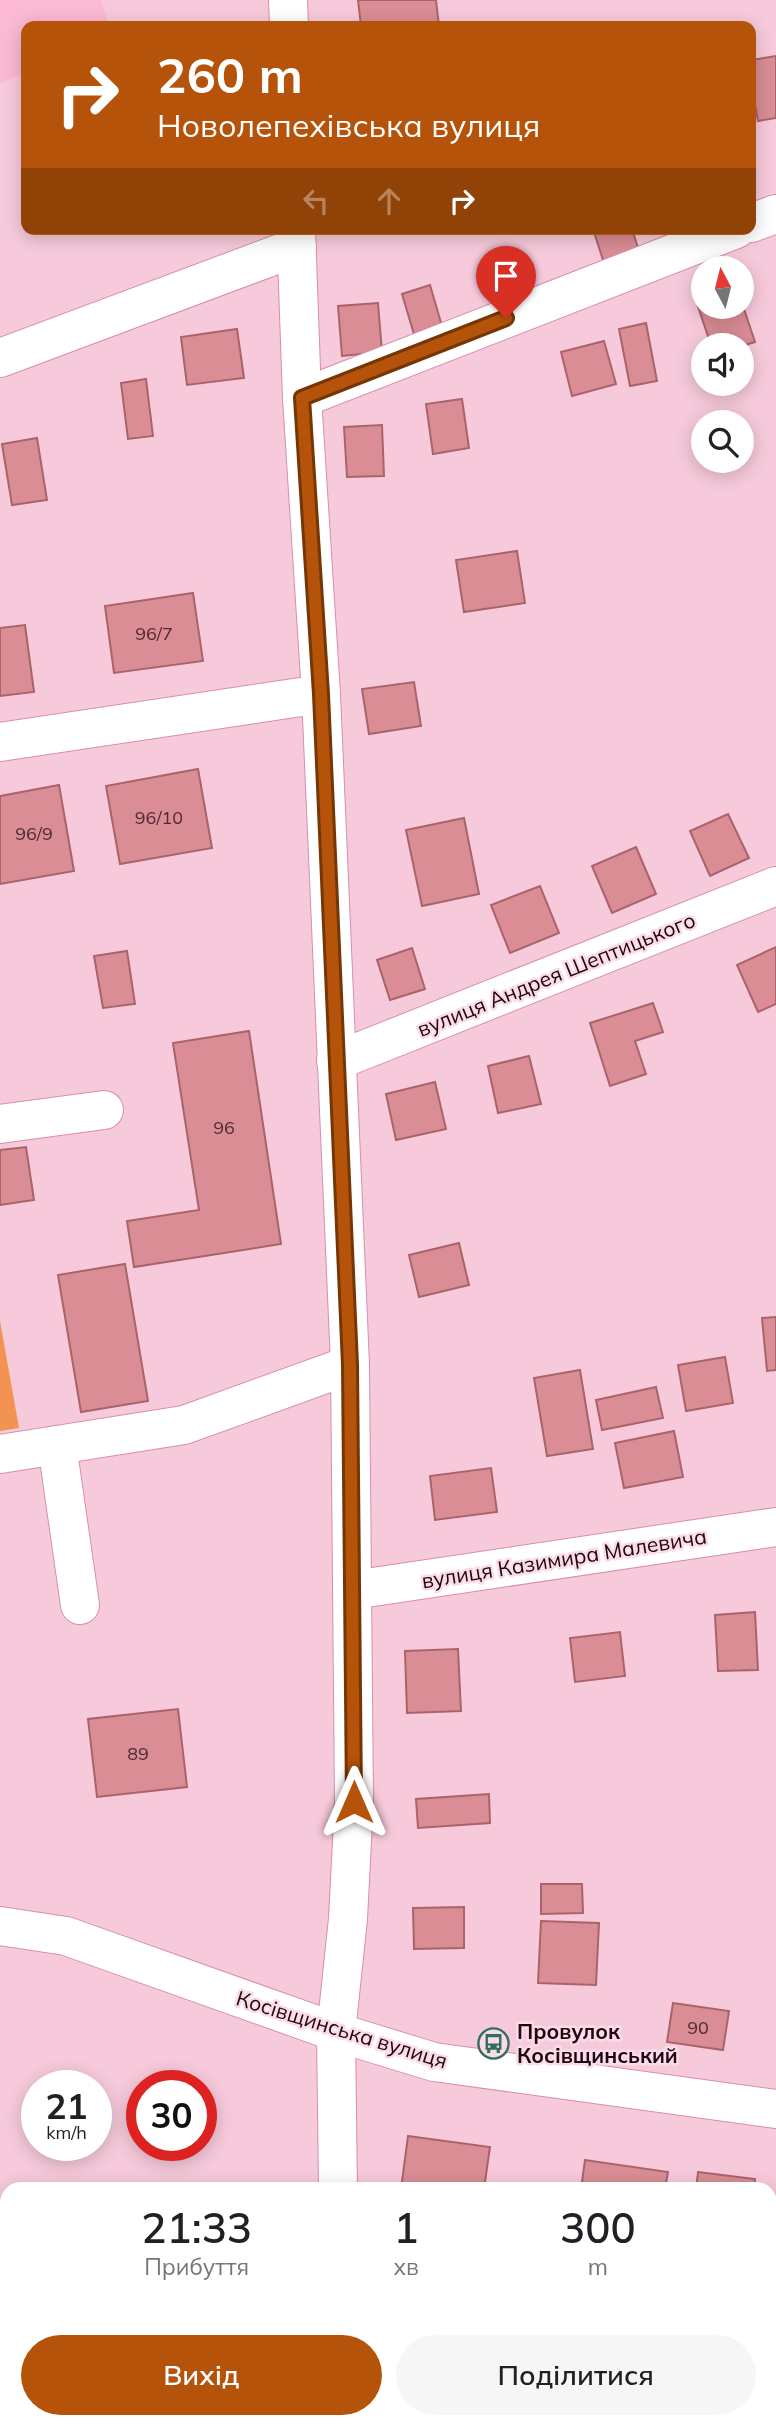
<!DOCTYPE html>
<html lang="uk">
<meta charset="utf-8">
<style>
body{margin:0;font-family:Mulish,sans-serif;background:#f6f6f6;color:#202124;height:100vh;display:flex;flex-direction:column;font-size:26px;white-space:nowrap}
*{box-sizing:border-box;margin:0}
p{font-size:23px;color:#757577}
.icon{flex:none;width:38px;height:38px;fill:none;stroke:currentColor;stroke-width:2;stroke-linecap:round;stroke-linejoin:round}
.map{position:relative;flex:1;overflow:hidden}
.details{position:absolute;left:0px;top:2182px;width:777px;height:247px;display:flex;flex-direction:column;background:#fff;border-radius:21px 21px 0 0;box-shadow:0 4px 18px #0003}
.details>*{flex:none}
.hud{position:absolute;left:21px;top:21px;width:735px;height:214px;border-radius:14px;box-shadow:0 4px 18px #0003;background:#b45309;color:#fff;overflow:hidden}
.needle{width:46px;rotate:353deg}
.buttons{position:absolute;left:691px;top:256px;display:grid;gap:14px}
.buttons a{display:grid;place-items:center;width:63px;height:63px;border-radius:50%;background:#fff;box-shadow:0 4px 18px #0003;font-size:35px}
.speed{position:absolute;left:21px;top:2070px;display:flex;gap:14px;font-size:35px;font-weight:700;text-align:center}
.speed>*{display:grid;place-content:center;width:91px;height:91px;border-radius:50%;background:#fff;box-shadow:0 4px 18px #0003;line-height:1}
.speed small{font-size:18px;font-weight:400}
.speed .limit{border:10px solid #d22;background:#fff;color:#111}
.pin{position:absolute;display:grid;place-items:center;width:60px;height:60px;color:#fff;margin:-72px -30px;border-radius:50% 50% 50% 0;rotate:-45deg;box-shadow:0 0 7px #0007}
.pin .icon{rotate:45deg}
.me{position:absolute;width:77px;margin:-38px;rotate:0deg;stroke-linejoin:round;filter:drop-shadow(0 0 5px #0008)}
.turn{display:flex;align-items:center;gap:24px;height:147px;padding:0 21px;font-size:32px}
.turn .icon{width:91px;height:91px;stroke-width:2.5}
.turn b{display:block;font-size:49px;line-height:60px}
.lanes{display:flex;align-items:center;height:66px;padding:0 21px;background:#0003;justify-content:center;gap:35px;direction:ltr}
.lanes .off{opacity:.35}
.eta{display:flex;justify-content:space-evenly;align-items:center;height:119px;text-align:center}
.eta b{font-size:42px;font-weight:600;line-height:49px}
.action{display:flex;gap:14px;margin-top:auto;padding:14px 21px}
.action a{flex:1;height:80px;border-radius:42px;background:#b45309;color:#fff;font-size:28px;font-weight:600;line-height:80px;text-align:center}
.action a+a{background:#f6f6f6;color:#202124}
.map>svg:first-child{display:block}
</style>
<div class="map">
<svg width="776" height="2428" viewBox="0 0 776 2428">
<rect width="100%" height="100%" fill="#f7cadb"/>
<polygon fill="#fbb9d3" points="0,0 101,0 109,26 26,26 26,73 0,83"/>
<polygon fill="#f39351" points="0,1321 19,1428 0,1431"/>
<g fill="#da8d95" stroke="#ab636b" stroke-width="2">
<polygon points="358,0 436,0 439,26 361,26"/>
<polygon points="776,56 776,118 758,121 751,83 751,60"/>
<polygon points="593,229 632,229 639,251 604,263"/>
<polygon points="430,285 444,333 416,341 402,294"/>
<polygon points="704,295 704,306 742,306 742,303 755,342 742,346 711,345 695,298"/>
<polygon points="378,303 382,352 342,356 338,306"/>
<polygon points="646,323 657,381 630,386 619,329"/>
<polygon points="237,329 244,378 187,385 181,337"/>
<polygon points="604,341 616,384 572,396 561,352"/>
<polygon points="146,379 153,436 128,439 121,383"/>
<polygon points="462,399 469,448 433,454 426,404"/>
<polygon points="382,425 384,476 347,477 344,427"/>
<polygon points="37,438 47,500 12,505 2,444"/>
<polygon points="517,551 525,603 464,612 456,560"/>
<polygon points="193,593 203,661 114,673 105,606"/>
<polygon points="25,625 34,692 0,696 0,628"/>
<polygon points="414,682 421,726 369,734 362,689"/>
<polygon points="198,769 212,848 120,864 106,786"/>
<polygon points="59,785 74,871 0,884 0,796"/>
<polygon points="728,814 749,858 710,876 690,831"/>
<polygon points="464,818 479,894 422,906 406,830"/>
<polygon points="636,847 656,894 612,913 592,866"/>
<polygon points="540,886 559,933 510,953 491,905"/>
<polygon points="776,947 776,1004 758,1012 737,965"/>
<polygon points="412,948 425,989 390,1000 377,960"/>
<polygon points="127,951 135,1004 103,1008 94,956"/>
<polygon points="653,1003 663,1032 635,1041 646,1074 610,1086 590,1023"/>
<polygon points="249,1031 281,1244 134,1267 127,1221 199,1210 173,1043"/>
<polygon points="529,1056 541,1104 498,1113 488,1066"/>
<polygon points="435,1082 446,1129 396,1140 386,1094"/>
<polygon points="26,1147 34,1200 0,1205 0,1150"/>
<polygon points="459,1243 469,1285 419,1297 409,1255"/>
<polygon points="125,1264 148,1401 81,1412 58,1275"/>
<polygon points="776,1317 776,1370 767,1371 762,1318"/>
<polygon points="725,1357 733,1403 686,1411 678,1365"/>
<polygon points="580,1370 593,1449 547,1456 534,1378"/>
<polygon points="656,1387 663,1418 602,1430 596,1400"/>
<polygon points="674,1431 683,1477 624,1488 615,1443"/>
<polygon points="491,1468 497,1512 435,1520 430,1476"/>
<polygon points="755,1612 758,1670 718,1671 715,1615"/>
<polygon points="620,1632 625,1676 575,1682 570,1638"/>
<polygon points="458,1649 461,1711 407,1713 405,1651"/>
<polygon points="178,1709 187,1787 97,1797 88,1719"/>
<polygon points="489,1794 490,1823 418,1828 416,1799"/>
<polygon points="541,1884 582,1884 583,1913 541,1914"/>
<polygon points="464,1907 464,1948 414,1949 413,1908"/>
<polygon points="541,1921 599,1923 596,1985 538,1983"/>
<polygon points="673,2003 729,2011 723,2050 667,2042"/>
<polygon points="408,2136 490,2147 484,2189 401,2189"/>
<polygon points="585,2160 668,2172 665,2189 581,2189"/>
<polygon points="698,2172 755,2179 754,2189 696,2189"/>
<polygon points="460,2423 460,2428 401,2428 401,2426"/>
</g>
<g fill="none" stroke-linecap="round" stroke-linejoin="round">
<defs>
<g id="minor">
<polyline points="288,0 289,26"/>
<polyline points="751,223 776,214"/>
<polyline points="296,229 302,398 321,694 350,1365 354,1802 348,1919 336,2032 338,2189"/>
<polyline points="0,358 297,247"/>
<polyline points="302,398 736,229"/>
<polyline points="0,742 321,694"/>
<polyline points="336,1061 776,886"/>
<polyline points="0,1124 104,1110"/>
<polyline points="57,1445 80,1605"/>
<polyline points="0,1454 184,1425 350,1365"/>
<polyline points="353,1590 776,1527"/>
<polyline points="0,1926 66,1936 336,2032 434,2062 776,2109"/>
<polyline points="342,2422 342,2428"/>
</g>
</defs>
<use href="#minor" stroke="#d68fac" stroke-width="40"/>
<use href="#minor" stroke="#fff" stroke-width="38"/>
</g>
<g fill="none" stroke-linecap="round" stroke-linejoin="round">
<defs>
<polyline id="route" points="354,1802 350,1365 321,694 302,398 506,318"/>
</defs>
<use href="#route" stroke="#753606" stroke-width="18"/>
<use href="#route" stroke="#b45309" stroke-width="12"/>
</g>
<defs>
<symbol id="bus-ring" viewBox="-11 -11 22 22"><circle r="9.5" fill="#fadbe7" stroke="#2f6f5e" stroke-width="1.5"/><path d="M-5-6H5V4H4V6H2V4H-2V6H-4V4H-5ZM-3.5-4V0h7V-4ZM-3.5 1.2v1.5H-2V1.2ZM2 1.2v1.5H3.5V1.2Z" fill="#2f6f5e"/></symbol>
</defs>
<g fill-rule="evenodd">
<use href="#bus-ring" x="476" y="2026" width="35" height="35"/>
</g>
<g text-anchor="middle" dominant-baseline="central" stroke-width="5" stroke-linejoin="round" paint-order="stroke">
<g font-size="18" fill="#4e2832">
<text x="154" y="633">96/7</text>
<text x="159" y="817">96/10</text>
<text x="34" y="833">96/9</text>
<text x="224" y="1127">96</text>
<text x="138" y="1753">89</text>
<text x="698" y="2027">90</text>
</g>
<g font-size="21" fill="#1f0611" stroke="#fadbe7">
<text transform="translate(556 974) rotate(-22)">вулиця Андрея Шептицького</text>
<text transform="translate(564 1558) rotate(-9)">вулиця Казимира Малевича</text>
<text transform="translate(342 2029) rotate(17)">Косівщинська вулиця</text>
</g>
<g font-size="21" font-weight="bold" fill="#1f0611" stroke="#fadbe7" text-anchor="start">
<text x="517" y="2031">Провулок<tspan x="517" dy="24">Косівщинський</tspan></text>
</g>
</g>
</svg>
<div class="buttons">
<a><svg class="needle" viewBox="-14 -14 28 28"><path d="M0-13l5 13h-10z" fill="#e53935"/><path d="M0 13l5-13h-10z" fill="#757577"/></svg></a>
<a><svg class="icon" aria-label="sound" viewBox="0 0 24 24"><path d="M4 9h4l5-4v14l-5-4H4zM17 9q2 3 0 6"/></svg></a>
<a><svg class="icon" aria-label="search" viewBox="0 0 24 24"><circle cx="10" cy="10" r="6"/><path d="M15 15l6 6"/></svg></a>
</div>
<div class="speed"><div>21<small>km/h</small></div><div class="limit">30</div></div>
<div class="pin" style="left:506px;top:318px;background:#d93025"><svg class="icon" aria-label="arrive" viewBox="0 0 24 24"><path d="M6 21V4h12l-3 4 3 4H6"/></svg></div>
<svg class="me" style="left:354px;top:1802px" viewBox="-20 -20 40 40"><path d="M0-17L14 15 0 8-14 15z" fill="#b45309" stroke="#fff" stroke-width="4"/></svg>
<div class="hud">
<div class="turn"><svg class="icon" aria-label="right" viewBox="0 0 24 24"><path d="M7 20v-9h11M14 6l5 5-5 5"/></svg><div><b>260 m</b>Новолепехівська вулиця</div></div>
<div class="lanes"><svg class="icon off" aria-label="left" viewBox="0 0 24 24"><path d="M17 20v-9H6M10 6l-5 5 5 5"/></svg><svg class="icon off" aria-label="ahead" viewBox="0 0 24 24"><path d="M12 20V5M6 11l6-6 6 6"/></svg><svg class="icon" aria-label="right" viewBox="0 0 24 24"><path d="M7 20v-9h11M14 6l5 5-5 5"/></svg></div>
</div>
<section class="details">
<div class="eta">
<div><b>21:33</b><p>Прибуття</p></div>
<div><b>1</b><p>хв</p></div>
<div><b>300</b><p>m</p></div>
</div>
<div class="action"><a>Вихід</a><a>Поділитися</a></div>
</section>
</div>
